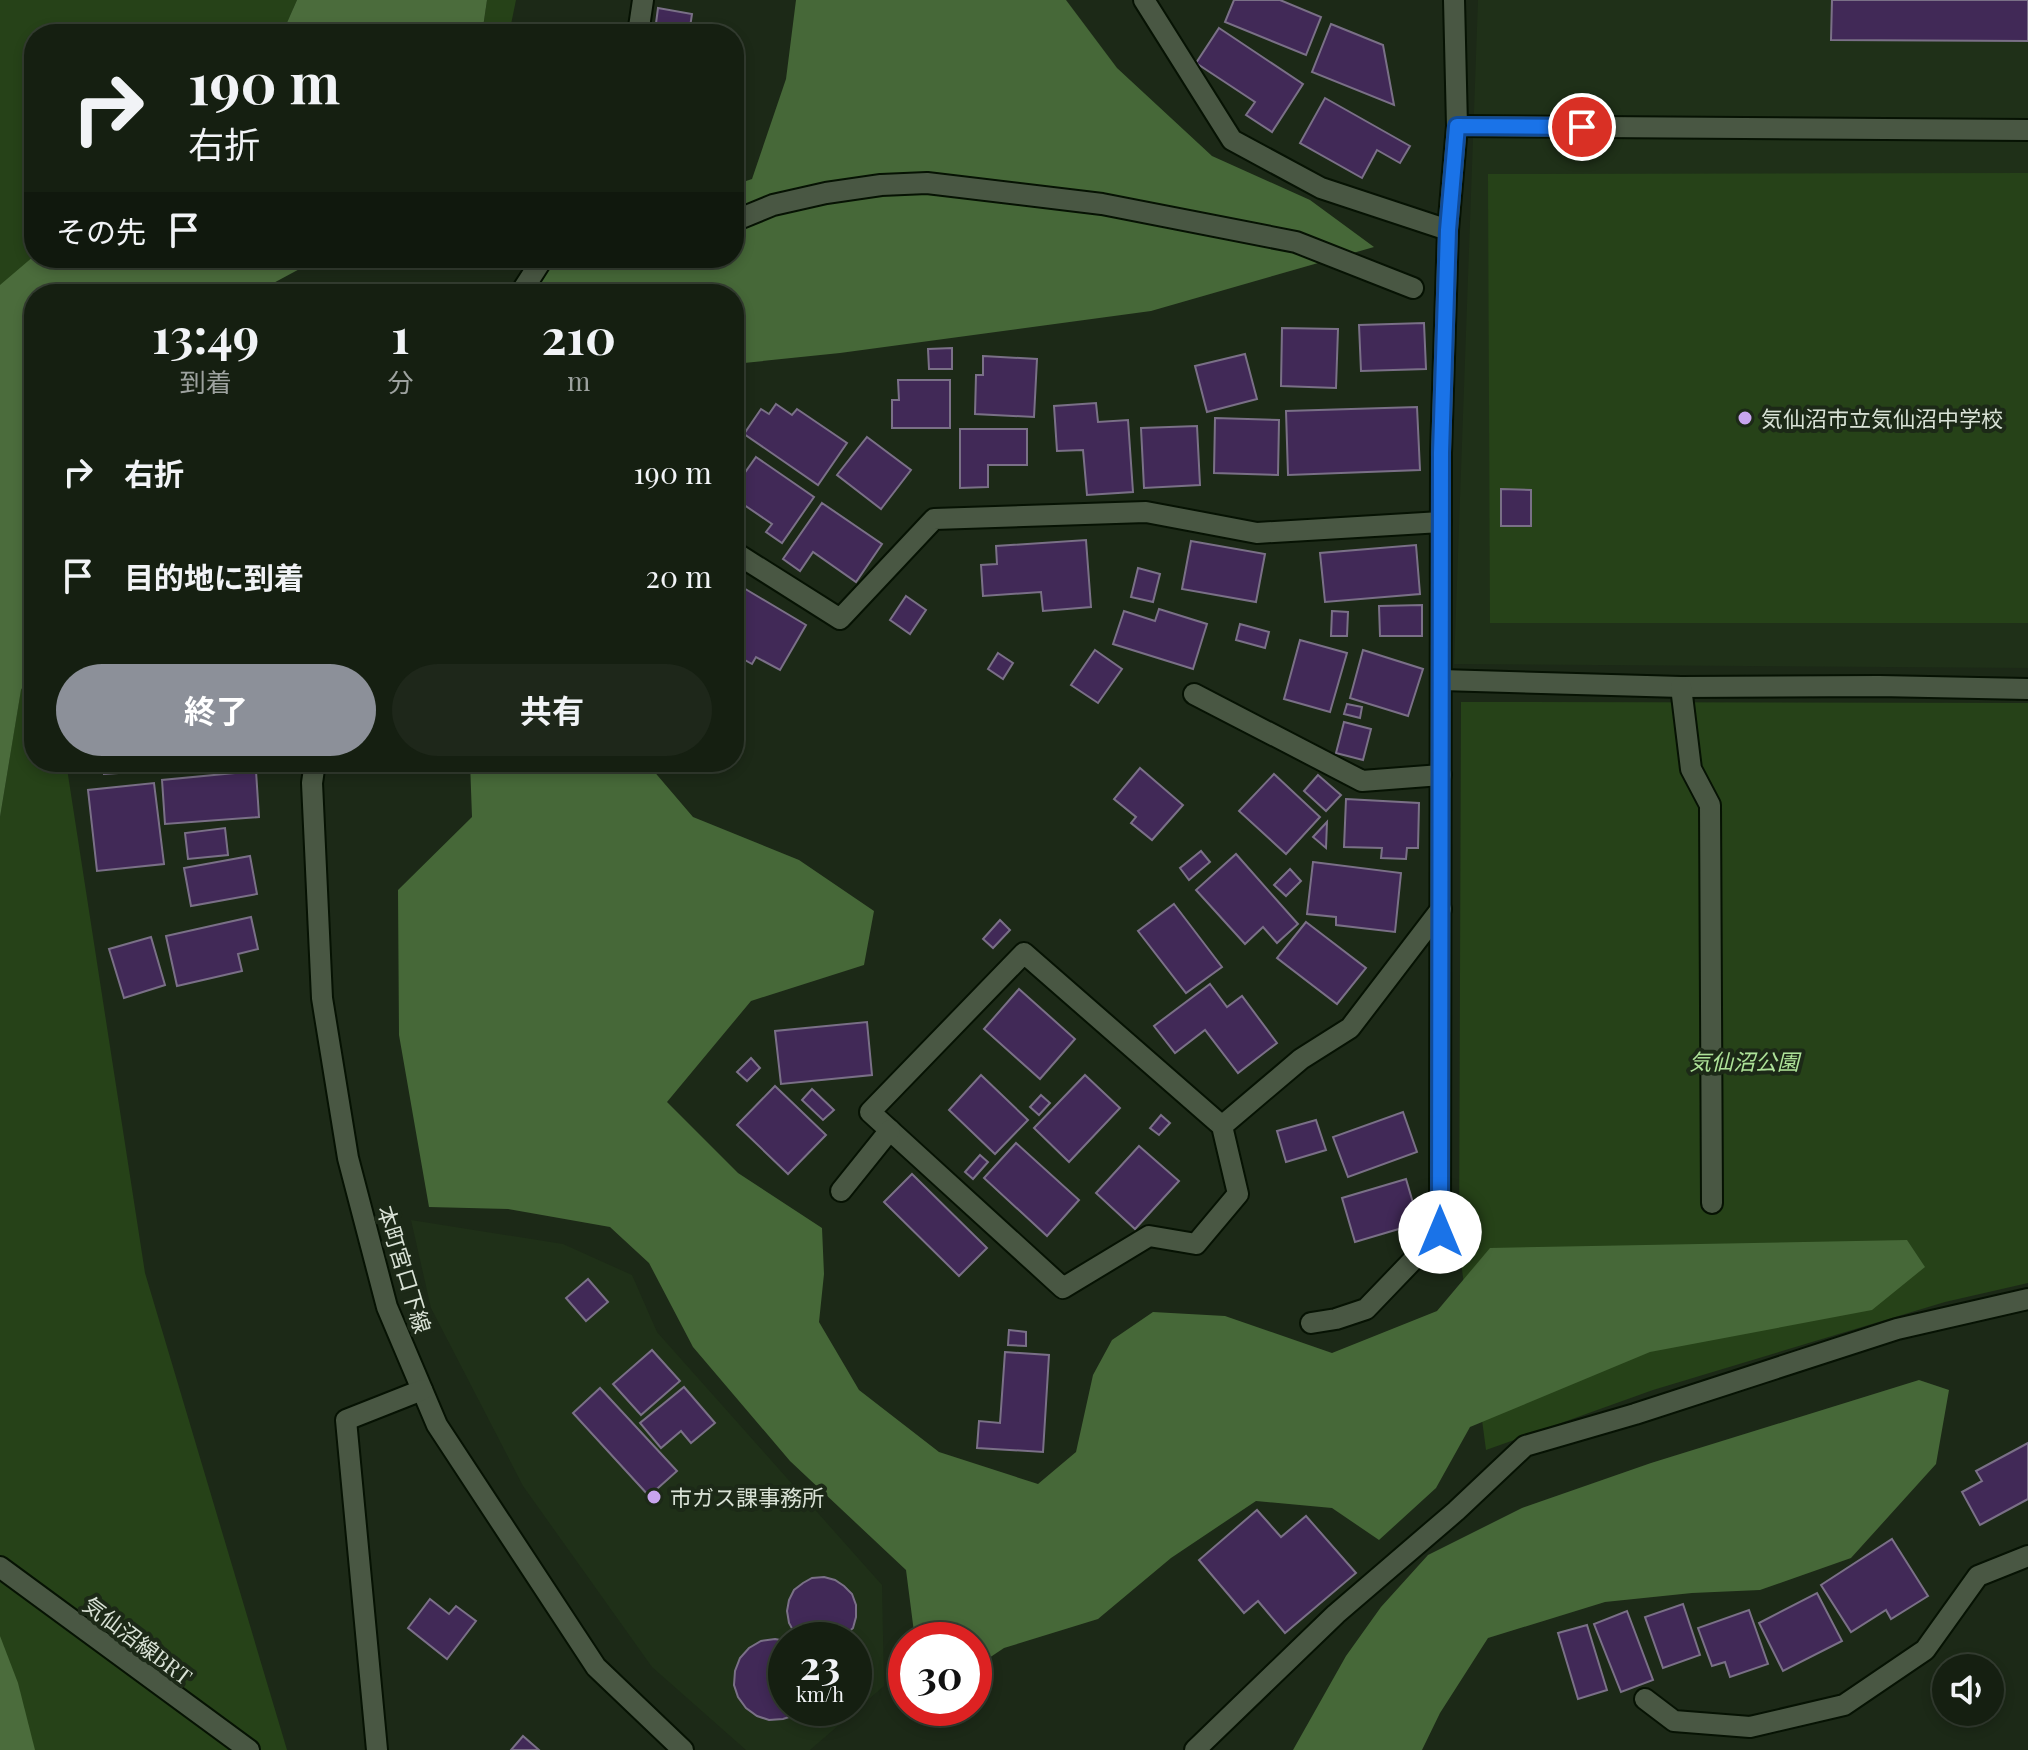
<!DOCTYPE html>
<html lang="ja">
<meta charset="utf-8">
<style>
body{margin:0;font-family:"Playfair Display","Noto Sans JP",serif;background:#1e271a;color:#f1f3f6;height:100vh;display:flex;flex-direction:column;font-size:30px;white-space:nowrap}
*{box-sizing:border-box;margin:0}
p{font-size:26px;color:#9da29f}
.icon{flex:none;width:44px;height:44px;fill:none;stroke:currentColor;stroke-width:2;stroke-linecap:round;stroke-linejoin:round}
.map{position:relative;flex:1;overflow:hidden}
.panel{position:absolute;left:24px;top:284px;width:720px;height:488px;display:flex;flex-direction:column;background:#151f11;border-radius:32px;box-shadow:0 4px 12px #0003,0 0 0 2px #343d31}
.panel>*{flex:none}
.guide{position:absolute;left:24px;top:24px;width:720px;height:244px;border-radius:32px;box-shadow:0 4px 12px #0003,0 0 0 2px #343d31;background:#151f11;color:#f1f3f6;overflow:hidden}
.tools{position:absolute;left:1932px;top:1654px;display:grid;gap:16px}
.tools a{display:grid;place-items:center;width:72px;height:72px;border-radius:50%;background:#151f11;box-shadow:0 4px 12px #0003,0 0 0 2px #343d31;font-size:40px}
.speed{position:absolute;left:768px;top:1622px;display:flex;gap:16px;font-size:40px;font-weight:700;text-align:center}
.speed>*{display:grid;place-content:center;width:104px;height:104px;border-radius:50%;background:#151f11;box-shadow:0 4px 12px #0003,0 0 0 2px #343d31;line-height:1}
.speed small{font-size:20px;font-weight:400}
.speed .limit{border:12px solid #d22;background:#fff;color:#111}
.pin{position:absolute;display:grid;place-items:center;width:68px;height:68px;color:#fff;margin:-34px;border:4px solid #fff;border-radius:50%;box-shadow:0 2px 8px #0007}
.me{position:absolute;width:88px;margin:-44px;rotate:0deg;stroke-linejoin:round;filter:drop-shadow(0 0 6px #0008)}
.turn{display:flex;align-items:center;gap:28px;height:168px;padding:0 32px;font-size:36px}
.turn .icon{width:104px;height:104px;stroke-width:2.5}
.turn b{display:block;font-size:56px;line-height:68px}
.then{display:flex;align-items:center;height:76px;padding:0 32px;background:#0003;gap:16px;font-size:30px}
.eta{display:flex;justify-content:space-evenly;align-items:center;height:136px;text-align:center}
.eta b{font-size:48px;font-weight:700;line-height:56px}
.primary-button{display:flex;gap:16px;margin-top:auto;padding:16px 32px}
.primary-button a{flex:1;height:92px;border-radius:48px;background:#8c9099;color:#fff;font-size:32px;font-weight:700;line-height:92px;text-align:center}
.primary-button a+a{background:#1e271a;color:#f1f3f6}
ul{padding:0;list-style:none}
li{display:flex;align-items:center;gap:24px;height:104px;padding:0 32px}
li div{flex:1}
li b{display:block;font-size:30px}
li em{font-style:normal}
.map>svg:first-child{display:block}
</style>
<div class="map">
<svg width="2028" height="1750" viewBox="0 0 2028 1750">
<rect width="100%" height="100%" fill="#1c2917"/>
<g fill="#1f3018" fill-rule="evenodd">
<polygon points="1478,0 2028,0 2028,668 1454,664"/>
<path d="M411,1220L563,1244L632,1275L657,1332L882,1585L884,1686L810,1750H746L652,1667L523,1486L431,1308ZM786,1640H854V1708H786Z"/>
</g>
<g fill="#264218">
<polygon points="0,0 297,0 282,34 34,34 34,258 0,288"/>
<polygon points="487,0 516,0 509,34 482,34"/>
<polygon points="2028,173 2028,623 1490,623 1488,174"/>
<polygon points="21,689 34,702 34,762 66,762 145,1273 287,1750 27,1750 0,1647 0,817"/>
<polygon points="1461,702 2028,703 2028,1283 1945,1302 1653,1390 1486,1450 1459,1247"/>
</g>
<g fill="#466838">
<polygon points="796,0 1066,0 1117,68 1212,156 1310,200 1374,247 1151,311 840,353 734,364 734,294 507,294 541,258 734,258 734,185 752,179 786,79"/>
<polygon points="470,762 646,762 693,817 799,860 874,911 864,965 751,1001 667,1102 738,1173 822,1228 824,1274 819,1322 859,1390 939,1452 1038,1484 1076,1452 1093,1375 1112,1340 1153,1312 1225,1316 1332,1353 1437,1311 1490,1248 1907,1240 1925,1267 1872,1310 1650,1352 1470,1427 1436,1488 1379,1540 1332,1508 1256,1501 1171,1558 1098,1619 1004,1648 974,1668 974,1640 915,1640 906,1570 790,1461 693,1347 649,1263 610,1227 508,1209 429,1207 399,1035 398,890 472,817"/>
<polygon points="1919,1380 1949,1390 1936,1464 1851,1558 1760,1590 1692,1593 1605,1602 1488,1638 1440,1713 1422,1750 1293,1750 1346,1656 1381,1607 1428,1555 1522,1508 1651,1463"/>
</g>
<g fill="#4b6c3c">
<polygon points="297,0 487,0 482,34 282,34"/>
<polygon points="34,256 34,258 320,258 253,294 34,294 34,666 21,690 0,817 0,285"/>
<polygon points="0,1636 18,1683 35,1750 0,1750"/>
</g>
<g fill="#412957" stroke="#7a7087" stroke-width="2">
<polygon points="1234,0 1280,0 1321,17 1306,55 1225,22"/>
<polygon points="1832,0 2028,0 2028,41 1831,40"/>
<polygon points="658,8 692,14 689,34 655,31"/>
<polygon points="1331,24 1383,45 1394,105 1312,72"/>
<polygon points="1219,28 1303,84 1272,132 1246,115 1255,102 1196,63"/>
<polygon points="1325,98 1410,146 1400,163 1377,150 1362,178 1300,143"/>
<polygon points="1424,323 1426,369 1361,371 1359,325"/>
<polygon points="1282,328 1338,329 1336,388 1281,386"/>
<polygon points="952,348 952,369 929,369 928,349"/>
<polygon points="1245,354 1257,399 1207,412 1195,366"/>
<polygon points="983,356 1037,359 1034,417 975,414 976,375 983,375"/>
<polygon points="898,380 950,380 950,428 892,428 892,400 899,400"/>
<polygon points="1096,403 1098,422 1128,420 1133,492 1087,495 1083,450 1057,451 1054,406"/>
<polygon points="776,404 792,415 797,409 847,443 818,485 744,434 761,409 769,414"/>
<polygon points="1417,407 1420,470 1288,475 1286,411"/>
<polygon points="1215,418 1279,420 1278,475 1214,473"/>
<polygon points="1197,426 1200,485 1144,488 1141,428"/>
<polygon points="960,429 1027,429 1027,465 988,465 988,487 960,488"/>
<polygon points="867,437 911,470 881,509 837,475"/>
<polygon points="756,457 814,497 782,543 766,532 772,524 734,498 734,488"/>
<polygon points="1501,489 1531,490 1531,526 1501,526"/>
<polygon points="822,503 882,544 856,582 813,552 800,571 783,559"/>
<polygon points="1086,540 1091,607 1043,611 1041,592 983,596 981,565 997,564 996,546"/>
<polygon points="1191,541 1265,554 1256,602 1182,589"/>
<polygon points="1416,545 1420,594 1325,602 1320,553"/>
<polygon points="1138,568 1160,574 1153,602 1131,597"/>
<polygon points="742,587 806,625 780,670 756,657 752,664 734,654 734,602"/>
<polygon points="906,596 926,610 910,634 890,620"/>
<polygon points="1422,605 1422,636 1380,636 1379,606"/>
<polygon points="1159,609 1207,624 1193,669 1113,644 1124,611 1155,621"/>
<polygon points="1332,611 1348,612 1347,636 1331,636"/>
<polygon points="1240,624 1269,632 1265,648 1236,640"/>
<polygon points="1300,640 1347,653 1330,712 1284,699"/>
<polygon points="1095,650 1122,669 1098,703 1071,685"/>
<polygon points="1363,650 1423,669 1408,716 1350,698"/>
<polygon points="998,653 1013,663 1003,679 988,669"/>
<polygon points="1347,704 1362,707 1360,718 1344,714"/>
<polygon points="1344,722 1371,729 1363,760 1336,753"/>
<polygon points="103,762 211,762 211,767 104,774"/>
<polygon points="1140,768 1183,805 1152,840 1131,823 1136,817 1114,799"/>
<polygon points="256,771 259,817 165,824 162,780"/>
<polygon points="1274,774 1320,817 1286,854 1239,811"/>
<polygon points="1318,775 1341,795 1326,811 1304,791"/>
<polygon points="154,783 164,864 97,871 88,790"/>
<polygon points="1346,799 1419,803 1418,848 1407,848 1406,859 1381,858 1382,848 1344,847"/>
<polygon points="1327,822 1326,848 1313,837"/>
<polygon points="225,828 228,855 188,859 185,833"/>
<polygon points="1201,851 1210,862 1189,880 1180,868"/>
<polygon points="1236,854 1298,924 1277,943 1263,927 1245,944 1196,890"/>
<polygon points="250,856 257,894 191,906 184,868"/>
<polygon points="1313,862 1401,873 1395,932 1336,925 1336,917 1307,914"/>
<polygon points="1290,869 1301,881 1286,896 1274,885"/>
<polygon points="1174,904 1222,967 1186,993 1138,931"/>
<polygon points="251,917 258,949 238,954 242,971 177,986 166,936"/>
<polygon points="1000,920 1010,930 993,948 983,939"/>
<polygon points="1306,922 1366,968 1337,1004 1277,958"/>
<polygon points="151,937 165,985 124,998 109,949"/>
<polygon points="1210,984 1227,1007 1242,996 1277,1043 1238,1073 1205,1030 1175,1053 1154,1026"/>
<polygon points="1019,989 1075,1039 1040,1079 984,1029"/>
<polygon points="867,1022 872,1075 781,1084 775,1031"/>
<polygon points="751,1058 760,1068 747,1081 737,1072"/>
<polygon points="981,1075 1028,1120 995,1154 949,1110"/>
<polygon points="1085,1075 1120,1108 1069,1162 1034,1128"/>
<polygon points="775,1086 826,1135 788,1174 737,1125"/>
<polygon points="812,1089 834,1110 823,1120 802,1100"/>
<polygon points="1041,1095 1050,1103 1039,1115 1030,1107"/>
<polygon points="1403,1112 1417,1152 1348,1177 1333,1137"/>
<polygon points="1161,1115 1170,1123 1159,1135 1150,1128"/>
<polygon points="1316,1120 1326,1150 1286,1162 1277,1131"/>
<polygon points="1016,1143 1079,1200 1047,1236 984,1178"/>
<polygon points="1139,1146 1179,1181 1135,1229 1096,1193"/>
<polygon points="980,1155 988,1162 973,1179 965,1172"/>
<polygon points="912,1174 987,1248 959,1276 884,1202"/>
<polygon points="1406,1179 1419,1223 1355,1242 1342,1198"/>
<polygon points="588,1279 608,1302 586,1321 566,1298"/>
<polygon points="1009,1330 1026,1332 1026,1346 1008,1345"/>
<polygon points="652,1350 680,1381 641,1415 613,1384"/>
<polygon points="1005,1352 1049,1355 1043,1452 977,1448 979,1421 1000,1423"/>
<polygon points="684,1387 715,1423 691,1443 681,1431 661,1448 640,1423"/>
<polygon points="600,1388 677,1471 649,1496 573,1413"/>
<polygon points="2028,1443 2028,1499 1980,1525 1962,1492 1982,1481 1976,1471"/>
<polygon points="1257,1510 1281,1537 1306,1516 1356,1573 1285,1633 1258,1601 1244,1613 1199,1560"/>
<polygon points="1892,1539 1928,1596 1891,1619 1886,1610 1851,1632 1821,1585"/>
<polygon points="824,1577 835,1580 844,1586 852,1594 856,1605 856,1617 853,1628 840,1640 802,1640 794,1632 789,1623 787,1611 789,1600 794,1590 803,1583 812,1578"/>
<polygon points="1817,1593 1842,1641 1783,1671 1759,1623"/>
<polygon points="430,1599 449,1614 456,1606 476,1621 447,1659 408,1628"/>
<polygon points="1683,1604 1700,1655 1663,1668 1645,1617"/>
<polygon points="1749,1610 1768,1664 1730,1677 1725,1662 1712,1666 1698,1628"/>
<polygon points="1627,1611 1653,1680 1621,1692 1594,1624"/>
<polygon points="1587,1625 1607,1690 1578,1699 1558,1633"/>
<polygon points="775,1639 786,1641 786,1708 803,1708 795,1715 783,1719 769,1720 757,1716 746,1708 738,1697 734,1685 735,1671 740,1658 749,1648 761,1641"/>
<polygon points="523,1736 539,1750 511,1750"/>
</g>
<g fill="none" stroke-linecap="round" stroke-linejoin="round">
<defs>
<g id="minor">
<polyline points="1144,0 1232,140 1321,188 1448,230"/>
<polyline points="638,34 643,0"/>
<polyline points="1457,126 2028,130"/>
<polyline points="734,221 773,205 826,193 881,185 927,183 1102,204 1296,242 1413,288"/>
<polyline points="520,294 543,258"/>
<polyline points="734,552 840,619 934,519 1146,512 1257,533 1441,522"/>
<polyline points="1441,680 1681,687 1879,686 2028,689"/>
<polyline points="1681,687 1691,769 1710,805 1712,1203"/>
<polyline points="1194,694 1362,781 1441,775"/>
<polyline points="315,762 312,783 322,998 348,1158 387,1307 437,1425 596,1667 683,1750"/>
<polyline points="1222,1126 1024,953 870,1112 1063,1288 1149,1236 1196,1244 1238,1194 1222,1126 1301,1059 1350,1028 1441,909"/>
<polyline points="841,1191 890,1130"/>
<polyline points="1311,1323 1336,1319 1366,1309 1440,1232 1441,453 1448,230 1457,126 1454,0"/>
<polyline points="0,1567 249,1750"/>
<polyline points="1645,1699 1674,1721 1750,1727 1844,1705 1925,1650 1978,1576 2028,1556"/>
<polyline points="377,1750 346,1420 422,1390"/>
<polyline points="1195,1750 1336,1614 1456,1511 1525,1446 1635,1414 1897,1329 2028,1299"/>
</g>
</defs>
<use href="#minor" stroke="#061203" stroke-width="24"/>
<use href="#minor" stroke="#495743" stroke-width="20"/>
</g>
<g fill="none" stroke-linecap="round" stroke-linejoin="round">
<defs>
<polyline id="route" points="1440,1232 1441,453 1448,230 1457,126 1582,127"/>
</defs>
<use href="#route" stroke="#114b97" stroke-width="20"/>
<use href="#route" stroke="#1a73e8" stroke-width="14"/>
</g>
<g fill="#c8a5ee" stroke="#1c2917" stroke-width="3">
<circle cx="1745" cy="418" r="8"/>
<circle cx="654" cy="1497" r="8"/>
</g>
<g text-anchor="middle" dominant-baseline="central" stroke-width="8" stroke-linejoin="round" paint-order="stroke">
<g font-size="22" fill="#d9e2d6" stroke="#1c2917" text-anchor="start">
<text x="1761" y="418">気仙沼市立気仙沼中学校</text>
<text x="670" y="1497">市ガス課事務所</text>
</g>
<g font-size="22" font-style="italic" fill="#aee399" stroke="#1c2917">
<text x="1744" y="1061">気仙沼公園</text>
</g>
<g font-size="22" fill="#d9e2d6" stroke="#1c2917">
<text transform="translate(405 1269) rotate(73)">本町宮口下線</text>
<text transform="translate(138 1640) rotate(37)">気仙沼線BRT</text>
</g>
</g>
</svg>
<div class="tools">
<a><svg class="icon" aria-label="sound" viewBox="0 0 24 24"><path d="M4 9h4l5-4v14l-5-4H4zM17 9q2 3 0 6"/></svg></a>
</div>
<div class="speed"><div>23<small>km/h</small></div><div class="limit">30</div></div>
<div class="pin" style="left:1582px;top:127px;background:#d93025"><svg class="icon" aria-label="arrive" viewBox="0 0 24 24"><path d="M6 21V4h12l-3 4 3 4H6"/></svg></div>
<svg class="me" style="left:1440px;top:1232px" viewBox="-20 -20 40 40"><circle r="19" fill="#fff"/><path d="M0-13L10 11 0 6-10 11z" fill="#1a73e8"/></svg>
<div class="guide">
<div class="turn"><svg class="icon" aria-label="right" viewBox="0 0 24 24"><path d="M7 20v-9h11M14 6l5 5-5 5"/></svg><div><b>190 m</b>右折</div></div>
<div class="then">その先<svg class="icon" aria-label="arrive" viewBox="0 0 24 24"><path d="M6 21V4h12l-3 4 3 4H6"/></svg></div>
</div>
<section class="panel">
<div class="eta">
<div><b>13:49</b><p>到着</p></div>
<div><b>1</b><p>分</p></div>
<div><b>210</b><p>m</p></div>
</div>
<ul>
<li><svg class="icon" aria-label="right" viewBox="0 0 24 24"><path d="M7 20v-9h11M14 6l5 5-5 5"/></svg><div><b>右折</b></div><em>190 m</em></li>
<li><svg class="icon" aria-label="arrive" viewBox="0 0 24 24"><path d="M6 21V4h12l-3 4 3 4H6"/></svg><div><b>目的地に到着</b></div><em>20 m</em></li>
</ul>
<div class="primary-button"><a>終了</a><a>共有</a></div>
</section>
</div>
